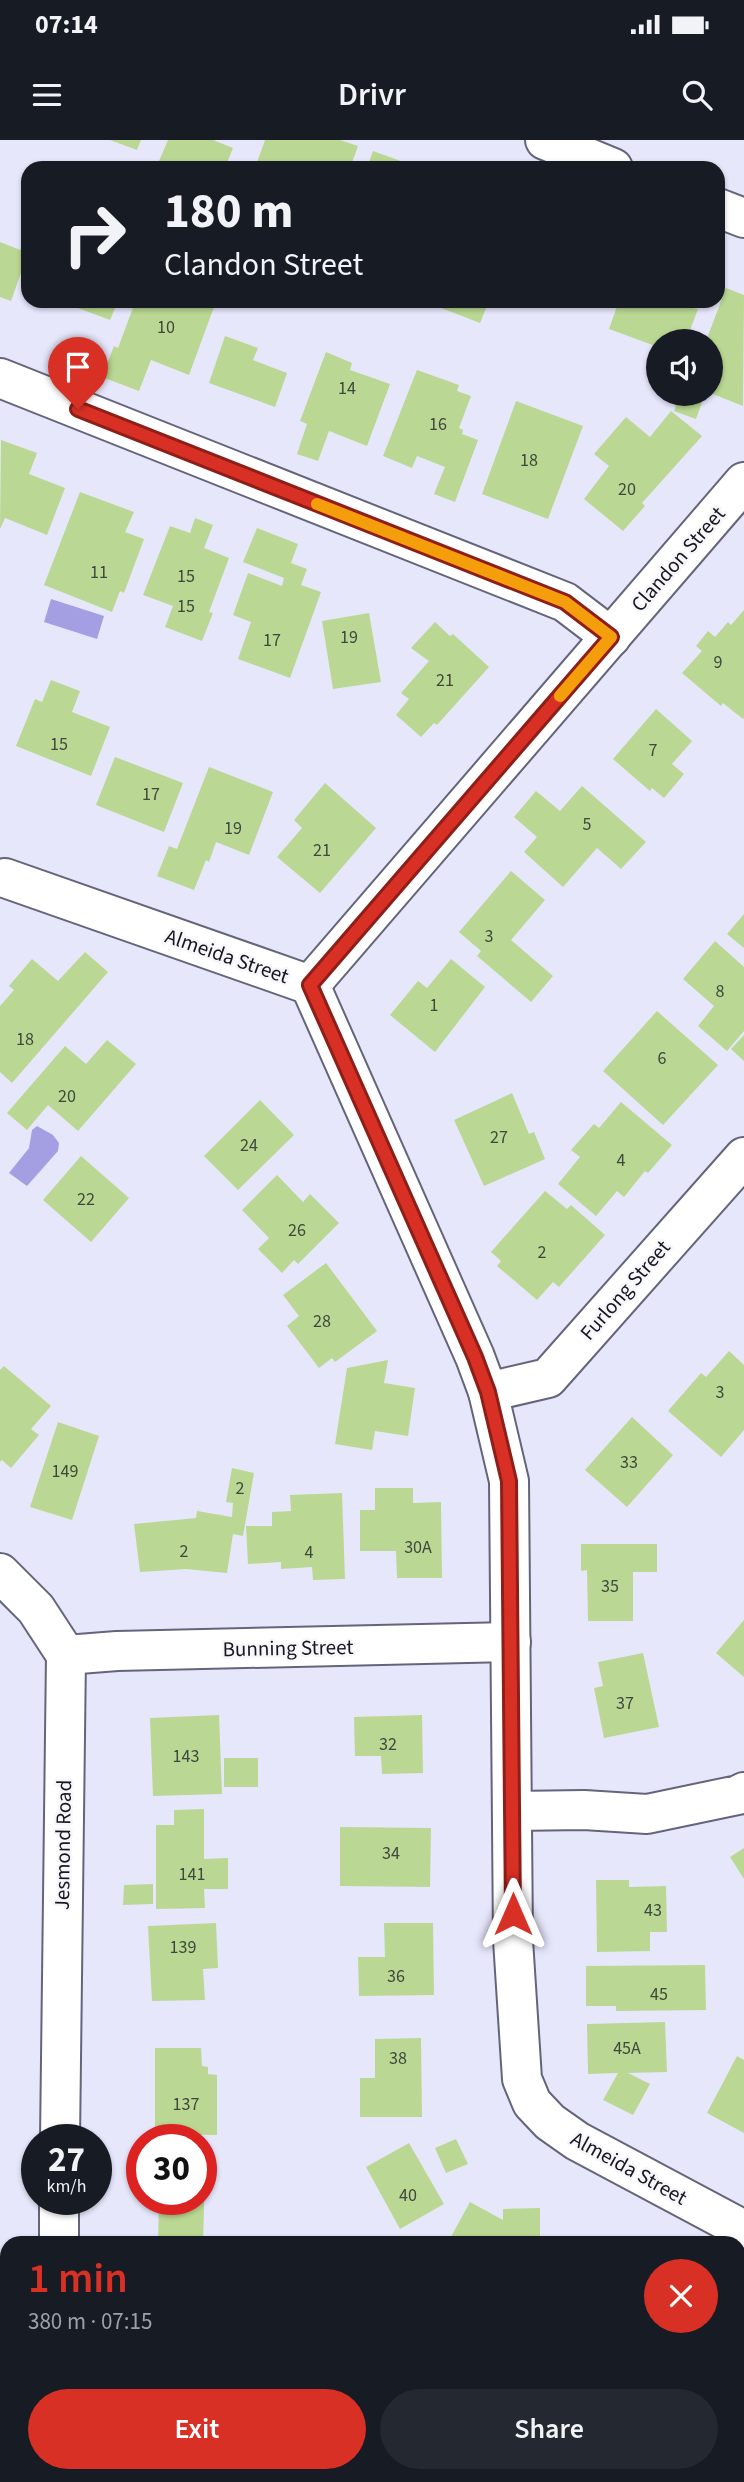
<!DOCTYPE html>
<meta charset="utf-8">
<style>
body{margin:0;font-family:"Source Sans 3",sans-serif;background:#242831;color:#f1f3f6;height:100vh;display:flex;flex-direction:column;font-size:26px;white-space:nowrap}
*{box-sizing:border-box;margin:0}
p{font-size:23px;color:#9ea1a6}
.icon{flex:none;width:38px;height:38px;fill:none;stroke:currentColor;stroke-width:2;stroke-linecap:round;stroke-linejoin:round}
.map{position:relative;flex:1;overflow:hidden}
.details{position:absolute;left:0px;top:2096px;width:746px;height:247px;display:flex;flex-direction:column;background:#171b24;border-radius:21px 21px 0 0;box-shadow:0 2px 5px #0004}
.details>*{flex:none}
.top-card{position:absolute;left:21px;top:21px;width:704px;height:147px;border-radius:21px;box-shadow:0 2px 5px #0004;background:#171b24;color:#f1f3f6;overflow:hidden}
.controls{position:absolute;left:646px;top:189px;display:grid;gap:14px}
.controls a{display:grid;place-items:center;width:77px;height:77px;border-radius:50%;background:#171b24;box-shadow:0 2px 5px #0004;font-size:35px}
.speed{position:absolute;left:21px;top:1984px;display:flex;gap:14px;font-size:35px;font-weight:700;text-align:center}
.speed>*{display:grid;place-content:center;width:91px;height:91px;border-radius:50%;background:#171b24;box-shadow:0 2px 5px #0004;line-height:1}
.speed small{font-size:18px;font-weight:400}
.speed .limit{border:10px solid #d22;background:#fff;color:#111}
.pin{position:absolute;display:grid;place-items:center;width:60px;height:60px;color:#fff;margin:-72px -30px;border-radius:50% 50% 50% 0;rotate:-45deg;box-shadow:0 0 7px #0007}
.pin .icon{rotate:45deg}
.me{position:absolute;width:77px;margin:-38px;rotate:0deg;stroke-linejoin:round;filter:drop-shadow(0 0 5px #0008)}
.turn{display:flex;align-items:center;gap:24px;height:147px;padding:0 28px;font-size:32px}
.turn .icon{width:91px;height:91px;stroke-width:2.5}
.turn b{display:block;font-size:49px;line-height:60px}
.round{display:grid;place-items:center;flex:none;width:74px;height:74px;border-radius:37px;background:#242831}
.summary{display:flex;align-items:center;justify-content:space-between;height:119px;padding:0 28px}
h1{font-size:42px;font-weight:600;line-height:52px;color:#d93025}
.cta{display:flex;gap:14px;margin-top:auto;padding:14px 28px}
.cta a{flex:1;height:80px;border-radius:42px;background:#d93025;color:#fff;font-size:28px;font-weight:600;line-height:80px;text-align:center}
.cta a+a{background:#242831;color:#f1f3f6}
.status{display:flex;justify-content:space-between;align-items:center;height:49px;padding:0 35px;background:#171b24;direction:ltr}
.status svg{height:19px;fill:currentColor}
header{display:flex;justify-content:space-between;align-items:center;height:91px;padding:0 28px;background:#171b24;font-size:32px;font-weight:600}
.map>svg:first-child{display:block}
</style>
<div class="status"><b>07:14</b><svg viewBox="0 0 49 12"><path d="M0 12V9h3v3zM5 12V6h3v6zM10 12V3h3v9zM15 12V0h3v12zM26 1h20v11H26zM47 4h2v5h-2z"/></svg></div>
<header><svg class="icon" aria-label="menu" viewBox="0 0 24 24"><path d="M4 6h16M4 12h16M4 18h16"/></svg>Drivr<svg class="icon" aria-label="search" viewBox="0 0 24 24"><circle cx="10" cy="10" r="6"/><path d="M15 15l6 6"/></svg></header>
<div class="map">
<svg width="744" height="2342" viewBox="0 0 744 2342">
<rect width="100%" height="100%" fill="#e7e7fc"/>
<g fill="#a49fe2">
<polygon points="51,459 104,476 97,499 44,482"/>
<polygon points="37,986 53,995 59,1003 58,1011 27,1046 9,1033 29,1008 32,990"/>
</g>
<g fill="#bad893">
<polygon points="110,0 141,0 137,10"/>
<polygon points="168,0 213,0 233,8 225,28 156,28"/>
<polygon points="265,0 340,0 358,6 350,28 255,28"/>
<polygon points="373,11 420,28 367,28"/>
<polygon points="0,102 28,113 11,161 0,157"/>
<polygon points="726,148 744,155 743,266 710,253 710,201 706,201"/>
<polygon points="59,161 118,161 110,180"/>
<polygon points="138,161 172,161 184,165 186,161 199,161 214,167 189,235 151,220 139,251 102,237 114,206 118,208 134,165 137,166"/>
<polygon points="423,161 489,161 480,183"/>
<polygon points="619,161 695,161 693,168 698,169 686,201 658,201 658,207 609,189"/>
<polygon points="225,196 258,208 253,220 287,233 275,267 209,243"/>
<polygon points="326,212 352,223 350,230 390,244 367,306 329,291 318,321 297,314 307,284 300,281"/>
<polygon points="417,230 459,245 457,251 471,256 459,288 463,290 462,294 478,300 455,362 434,354 445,327 417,316 412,328 383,316"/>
<polygon points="680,254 705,254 696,279 674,271"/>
<polygon points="516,261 583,286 548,379 482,354"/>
<polygon points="671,271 702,296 642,363 645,366 623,391 584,359 609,326 594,314 626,277 650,297"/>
<polygon points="1,300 37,313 29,334 65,348 47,395 5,378 0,389"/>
<polygon points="80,352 134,372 125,392 144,399 124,453 120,451 112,472 44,445"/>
<polygon points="195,378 213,385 204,408 229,418 209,472 213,473 202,501 165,487 173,466 143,455 170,386 190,393"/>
<polygon points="257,388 298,404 291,423 307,429 301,445 321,452 290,538 238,519 251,482 233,475 248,433 282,446 284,438 243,422"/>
<polygon points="744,470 744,578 743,579 723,563 721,566 682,533 702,511 696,506 708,491 715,497 728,482 731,485"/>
<polygon points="369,473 381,542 333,549 322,481"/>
<polygon points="435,482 450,496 453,494 489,527 437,585 434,583 421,597 396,575 409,559 401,553 429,521 411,508"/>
<polygon points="51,540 80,551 72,572 110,587 91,636 16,606 35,559 42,562"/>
<polygon points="656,569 692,601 672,624 684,634 664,658 652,648 650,651 613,619"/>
<polygon points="115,617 183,643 164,692 96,665"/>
<polygon points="209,627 273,652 249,715 216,702 209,722 206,720 194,750 157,736 169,706 177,709"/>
<polygon points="325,643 376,688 320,753 277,717 302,688 294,680"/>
<polygon points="582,646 646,702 621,729 597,708 563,747 524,712 537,697 514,677 536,651 560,671"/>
<polygon points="511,731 545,760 511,800 553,836 531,862 477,816 481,811 459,792"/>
<polygon points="744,774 744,808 727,794"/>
<polygon points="715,801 744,827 744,891 727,911 698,886 714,866 683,839"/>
<polygon points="85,812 108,832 12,943 0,932 0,866 14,850 9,846 32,819 58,841"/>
<polygon points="451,819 485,847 435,912 390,875 418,841 427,848"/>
<polygon points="657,871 718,925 663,985 603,931"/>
<polygon points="744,895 744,921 731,909"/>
<polygon points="107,900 136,924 78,991 48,965 27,990 7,973 65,906 86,924"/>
<polygon points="512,953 529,994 534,992 545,1019 484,1046 454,980"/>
<polygon points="260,960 294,995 238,1050 204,1016"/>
<polygon points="621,962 672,1005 648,1033 645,1031 624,1057 617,1051 596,1076 558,1044 580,1017 571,1010 594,984 599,988"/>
<polygon points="81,1016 129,1058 91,1102 43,1060"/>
<polygon points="277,1035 303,1062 310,1054 339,1083 298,1124 294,1120 282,1133 258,1109 269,1098 242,1070"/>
<polygon points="545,1051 567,1069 571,1065 605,1095 559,1147 553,1142 537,1160 497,1126 501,1121 491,1112"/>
<polygon points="326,1123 377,1191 335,1222 332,1218 319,1228 287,1186 299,1176 283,1155"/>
<polygon points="729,1211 744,1225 744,1290 721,1317 668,1271 701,1233 706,1237"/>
<polygon points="388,1220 384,1243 415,1248 408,1296 375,1291 372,1310 335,1304 347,1228"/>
<polygon points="4,1226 51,1266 31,1289 39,1295 11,1328 2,1320 0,1322 0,1230"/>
<polygon points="632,1277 673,1315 627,1367 585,1330"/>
<polygon points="58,1282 99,1296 72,1380 30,1367"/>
<polygon points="232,1328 254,1333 243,1396 233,1394 227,1433 186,1429 140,1432 134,1384 196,1378 197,1371 232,1377 233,1363 226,1362"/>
<polygon points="375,1348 413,1348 413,1363 441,1362 442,1438 397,1438 396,1411 360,1411 360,1370 375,1370"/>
<polygon points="342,1353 345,1439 313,1440 312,1427 281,1429 281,1422 248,1424 246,1386 272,1386 272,1372 291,1371 290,1355"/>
<polygon points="581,1404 657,1404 657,1432 633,1432 633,1481 588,1481 587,1430 581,1431"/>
<polygon points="744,1480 744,1537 716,1513"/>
<polygon points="643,1513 659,1587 604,1598 594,1548 603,1546 598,1522"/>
<polygon points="219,1575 222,1654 153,1656 150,1578"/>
<polygon points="422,1575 423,1633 382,1634 381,1616 355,1616 354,1577"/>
<rect x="224" y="1618" width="34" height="29"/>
<polygon points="204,1669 204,1719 228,1718 228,1749 204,1749 205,1768 156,1769 156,1685 174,1685 174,1670"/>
<polygon points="340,1687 431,1688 430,1747 340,1746"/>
<polygon points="744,1708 744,1739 730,1717"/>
<polygon points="596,1740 629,1740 629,1747 666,1746 667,1792 650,1792 650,1811 597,1812"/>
<polygon points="153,1744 153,1764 123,1765 124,1745"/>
<polygon points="216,1783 218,1828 203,1829 205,1860 152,1861 148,1786"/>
<polygon points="384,1783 433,1783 434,1855 359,1856 358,1817 385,1817"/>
<polygon points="705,1825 706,1870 616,1871 616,1866 586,1866 586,1826"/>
<polygon points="665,1882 667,1932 628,1933 650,1944 633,1975 603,1960 618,1933 588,1934 587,1884"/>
<polygon points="421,1898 422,1977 360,1977 360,1938 375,1938 375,1899"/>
<polygon points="155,1908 201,1908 202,1926 208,1927 208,1934 217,1935 217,1995 155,1994"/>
<polygon points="737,1916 744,1920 744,1993 707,1973"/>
<polygon points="456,1999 468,2024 446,2033 435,2008"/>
<polygon points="409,2003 444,2064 400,2089 366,2027"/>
<polygon points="201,2028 205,2028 203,2104 158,2104 159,2060 201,2060"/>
<polygon points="470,2062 503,2080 503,2069 540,2068 540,2098 537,2104 447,2104"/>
<polygon points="489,2336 557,2336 568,2342 486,2342"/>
</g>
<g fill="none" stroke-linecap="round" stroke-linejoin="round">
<defs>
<g id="minor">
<polyline points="545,0 613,28"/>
<polyline points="718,68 744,78"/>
<polyline points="0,238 565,462 611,497"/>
<polyline points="5,738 310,845 475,1217 488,1252 509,1341 513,1800 522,1939 532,1963 550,1982 577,2001 744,2090"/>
<polyline points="310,845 744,342"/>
<polyline points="488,1252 548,1238 744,1017"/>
<polyline points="0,1433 36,1469 66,1515 60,2000"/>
<polyline points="66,1515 117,1511 511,1502"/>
<polyline points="513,1671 584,1670 647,1674 738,1655 744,1652"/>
<polyline points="59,2104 59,2060"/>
<polyline points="0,2215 7,2210"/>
<polyline points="255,2336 265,2342"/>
<polyline points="0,2339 7,2328"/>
</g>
</defs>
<use href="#minor" stroke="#64647a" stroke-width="42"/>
<use href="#minor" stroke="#fff" stroke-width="38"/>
</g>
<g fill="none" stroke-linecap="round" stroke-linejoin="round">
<defs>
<polyline id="route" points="78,269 565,462 611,497 310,845 475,1217 488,1252 509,1341 513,1774"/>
</defs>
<use href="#route" stroke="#8d1f18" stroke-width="18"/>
<use href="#route" stroke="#d93025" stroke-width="12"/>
<polyline stroke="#f59e0b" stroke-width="12" points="317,364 565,462 611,497 560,556"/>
</g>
<g text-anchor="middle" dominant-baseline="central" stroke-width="5" stroke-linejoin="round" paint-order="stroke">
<g font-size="18" fill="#40473d">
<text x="166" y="187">10</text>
<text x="347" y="248">14</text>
<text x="438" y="284">16</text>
<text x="529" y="320">18</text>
<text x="627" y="349">20</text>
<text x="99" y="432">11</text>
<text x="186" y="436">15</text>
<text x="186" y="466">15</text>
<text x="349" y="497">19</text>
<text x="272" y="500">17</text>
<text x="718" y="522">9</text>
<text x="445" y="540">21</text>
<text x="59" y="604">15</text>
<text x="653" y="610">7</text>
<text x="151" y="654">17</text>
<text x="587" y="684">5</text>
<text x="233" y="688">19</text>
<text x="322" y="710">21</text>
<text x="489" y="796">3</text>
<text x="720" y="851">8</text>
<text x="434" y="865">1</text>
<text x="25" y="899">18</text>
<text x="662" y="918">6</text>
<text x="67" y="956">20</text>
<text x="499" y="997">27</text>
<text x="249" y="1005">24</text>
<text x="621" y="1020">4</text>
<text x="86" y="1059">22</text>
<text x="297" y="1090">26</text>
<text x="542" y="1112">2</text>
<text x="322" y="1181">28</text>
<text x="720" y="1252">3</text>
<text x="629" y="1322">33</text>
<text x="65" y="1331">149</text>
<text x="240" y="1348">2</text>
<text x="418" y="1407">30A</text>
<text x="184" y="1411">2</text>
<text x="309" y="1412">4</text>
<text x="610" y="1446">35</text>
<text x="625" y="1563">37</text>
<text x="388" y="1604">32</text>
<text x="186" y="1616">143</text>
<text x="391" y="1713">34</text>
<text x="192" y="1734">141</text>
<text x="653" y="1770">43</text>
<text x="183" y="1807">139</text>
<text x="396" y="1836">36</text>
<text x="659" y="1854">45</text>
<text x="627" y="1908">45A</text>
<text x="398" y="1918">38</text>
<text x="186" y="1964">137</text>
<text x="408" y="2055">40</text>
</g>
<g font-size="21" fill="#171720" stroke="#f6f6fb">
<text transform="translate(678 419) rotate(-49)">Clandon Street</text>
<text transform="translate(227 816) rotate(19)">Almeida Street</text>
<text transform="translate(625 1150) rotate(-49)">Furlong Street</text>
<text transform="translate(288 1508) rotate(-1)">Bunning Street</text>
<text transform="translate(63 1705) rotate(-89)">Jesmond Road</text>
<text transform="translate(629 2028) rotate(29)">Almeida Street</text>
</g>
</g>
</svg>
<div class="controls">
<a><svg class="icon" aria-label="sound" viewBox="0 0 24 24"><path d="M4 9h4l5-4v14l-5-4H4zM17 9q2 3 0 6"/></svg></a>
</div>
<div class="speed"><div>27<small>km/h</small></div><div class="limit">30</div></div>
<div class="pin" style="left:78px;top:269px;background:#d93025"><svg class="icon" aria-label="arrive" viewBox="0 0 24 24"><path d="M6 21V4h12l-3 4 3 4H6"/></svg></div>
<svg class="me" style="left:513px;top:1774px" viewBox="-20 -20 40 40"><path d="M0-17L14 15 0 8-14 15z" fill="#d93025" stroke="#fff" stroke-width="4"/></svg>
<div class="top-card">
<div class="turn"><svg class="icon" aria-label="right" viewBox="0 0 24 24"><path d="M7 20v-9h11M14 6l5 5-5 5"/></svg><div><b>180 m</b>Clandon Street</div></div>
</div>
<section class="details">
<div class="summary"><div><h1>1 min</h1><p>380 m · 07:15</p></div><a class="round" style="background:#d93025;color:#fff"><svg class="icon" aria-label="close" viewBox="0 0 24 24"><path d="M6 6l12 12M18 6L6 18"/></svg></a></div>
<div class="cta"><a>Exit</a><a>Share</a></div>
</section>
</div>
